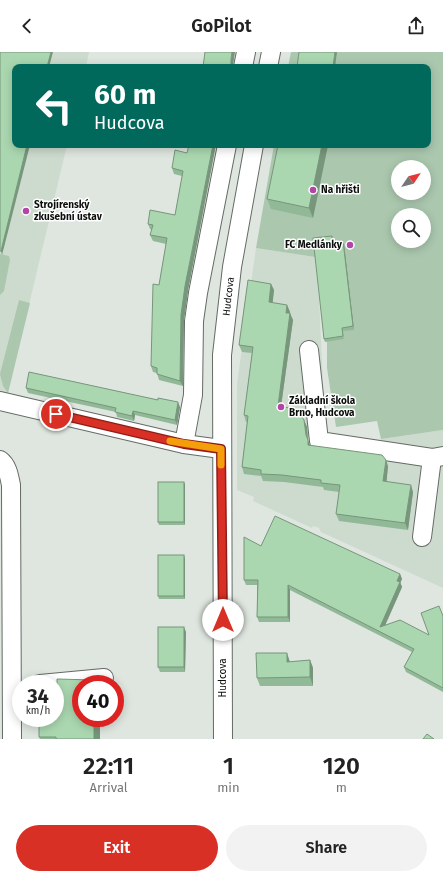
<!DOCTYPE html>
<meta charset="utf-8">
<style>
body{margin:0;font-family:"Fira Sans",sans-serif;background:#f2f2f2;color:#222;height:100vh;display:flex;flex-direction:column;font-size:15px;white-space:nowrap}
*{box-sizing:border-box;margin:0}
p{font-size:13px;color:#767676}
.icon{flex:none;width:22px;height:22px;fill:none;stroke:currentColor;stroke-width:2;stroke-linecap:round;stroke-linejoin:round}
.map{position:relative;height:687px;overflow:hidden}
.drawer{display:flex;flex-direction:column;background:#fff;flex:1}
.drawer>*{flex:none}
.top-card{position:absolute;left:12px;top:12px;width:419px;height:84px;border-radius:8px;box-shadow:0 2px 10px #0003;background:#00695c;color:#fff;overflow:hidden}
.needle{width:26px;rotate:55deg}
.controls{position:absolute;left:391px;top:108px;display:grid;gap:8px}
.controls a{display:grid;place-items:center;width:40px;height:40px;border-radius:50%;background:#fff;box-shadow:0 2px 10px #0003;font-size:20px}
.speed{position:absolute;left:12px;top:623px;display:flex;gap:8px;font-size:20px;font-weight:700;text-align:center}
.speed>*{display:grid;place-content:center;width:52px;height:52px;border-radius:50%;background:#fff;box-shadow:0 2px 10px #0003;line-height:1}
.speed small{font-size:10px;font-weight:400}
.speed .limit{border:6px solid #d22;background:#fff;color:#111}
.pin{position:absolute;display:grid;place-items:center;width:34px;height:34px;color:#fff;margin:-17px;border:2px solid #fff;border-radius:50%;box-shadow:0 1px 4px #0007}
.me{position:absolute;width:44px;margin:-22px;rotate:0deg;stroke-linejoin:round;filter:drop-shadow(0 0 3px #0008)}
.turn{display:flex;align-items:center;gap:14px;height:84px;padding:0 16px;font-size:18px}
.turn .icon{width:52px;height:52px;stroke-width:2.5}
.turn b{display:block;font-size:28px;line-height:34px}
.eta{display:flex;justify-content:space-evenly;align-items:center;height:68px;text-align:center}
.eta b{font-size:24px;font-weight:600;line-height:28px}
.action{display:flex;gap:8px;margin-top:auto;padding:8px 16px}
.action a{flex:1;height:46px;border-radius:24px;background:#d93025;color:#fff;font-size:16px;font-weight:600;line-height:46px;text-align:center}
.action a+a{background:#f2f2f2;color:#222}
header{display:flex;justify-content:space-between;align-items:center;height:52px;padding:0 16px;background:#fff;font-size:18px;font-weight:600}
.map>svg:first-child{display:block}
</style>
<header><svg class="icon" aria-label="back" viewBox="0 0 24 24"><path d="M15 5l-7 7 7 7"/></svg>GoPilot<svg class="icon" aria-label="share" viewBox="0 0 24 24"><path d="M12 15V3M7 8l5-5 5 5M5 13v7h14v-7"/></svg></header>
<div class="map">
<svg width="443" height="687" viewBox="0 0 443 687">
<rect width="100%" height="100%" fill="#dee6df"/>
<g fill="#cddbce">
<polygon points="0,0 89,0 86,15 15,15 15,93 67,93 8,341 0,340"/>
<polygon points="256,196 315,205 319,246 326,395 362,401 381,387 443,378 443,536 321,480 319,476 313,474 312,476 253,449 254,445 237,438 237,332"/>
</g>
<g fill="#abc8af" fill-rule="evenodd">
<path d="M291,0H443V378L381,387L377,369L336,375L327,316V290L315,205L256,196L274,93H428V15H288ZM398,115H424V141H398ZM398,163H424V189H398Z"/>
<polygon points="0,202 9,204 10,208 4,239 0,243"/>
<polygon points="19,248 30,251 8,341 3,334 0,322"/>
</g>
<g fill="none" stroke-linecap="round" stroke-linejoin="round">
<defs>
<g id="minor">
<polyline points="243,15 246,0"/>
<polyline points="268,15 271,0"/>
<polyline points="309,298 319,389 432,406 443,404"/>
<polyline points="0,349 184,392 221,397"/>
<polyline points="184,392 193,343 194,269 198,241 227,93"/>
<path d="M0,408C8,414 9,424 11,433L12,687"/>
<polyline points="422,485 432,406"/>
<polyline points="40,632 104,626"/>
<path id="s1" d="M223,687L222,303L232,215L254,93"/>
</g>
</defs>
<use href="#minor" stroke="#646b65" stroke-width="20"/>
<use href="#minor" stroke="#fff" stroke-width="18"/>
</g>
<g fill="#92b997">
<polygon points="287,93 328,93 313,166 271,157 267,147"/>
<polygon points="187,101 188,239 184,269 183,334 159,328 157,321 153,320 151,314 159,233 166,192 153,189 150,183 152,178 150,177 148,172 175,163 182,124 174,122 172,116"/>
<polygon points="333,187 333,189 343,189 344,192 354,278 343,279 344,287 325,290 324,287"/>
<polygon points="271,232 274,238 272,251 287,253 290,260 289,261 293,268 281,355 304,368 307,375 308,389 310,393 388,414 386,430 413,440 408,478 339,469 336,462 339,440 324,438 323,435 284,430 263,429 261,424 244,422 242,415 247,370 246,370 244,363 252,301 242,300 239,293"/>
<polygon points="26,336 180,355 177,373 135,363 134,369 117,365 116,360 28,341"/>
<polygon points="184,430 185,433 185,473 159,473 158,470"/>
<polygon points="261,494 400,522 402,527 400,530 402,535 385,574 429,583 443,564 443,640 406,620 404,615 412,600 290,538 290,570 259,570 257,565 257,533 246,533 244,528"/>
<polygon points="184,503 185,507 185,547 159,547 158,544"/>
<polygon points="186,580 185,620 160,620 158,615"/>
<polygon points="310,608 313,616 313,634 260,634 257,626 290,610"/>
<polygon points="39,666 100,687 40,687 39,685"/>
</g>
<g fill="#77967b">
<polygon points="51,0 53,0 49,15 47,15"/>
<polygon points="232,0 235,0 233,13 233,15 231,15 231,7"/>
<polygon points="335,0 337,0 335,15 333,15"/>
<polygon points="27,93 30,93 2,203 1,199"/>
<polygon points="213,93 216,93 188,239 184,269 183,334 180,329 181,263 185,234"/>
<polygon points="322,93 328,93 313,166 309,156"/>
<polygon points="343,189 344,192 354,278 353,274"/>
<polygon points="271,232 274,238 272,257 269,250"/>
<polygon points="287,253 290,260 289,268 286,261"/>
<polygon points="290,261 293,268 280,361 278,354"/>
<polygon points="178,350 180,355 177,373 175,368"/>
<polygon points="133,359 135,363 134,369 132,364"/>
<polygon points="304,368 307,375 308,389 311,395 308,393"/>
<polygon points="386,408 388,414 386,436 383,429"/>
<polygon points="184,430 185,433 185,473 184,470"/>
<polygon points="411,433 413,440 408,478 405,471"/>
<polygon points="184,503 185,507 185,547 184,544"/>
<polygon points="400,522 402,527 399,534 397,529"/>
<polygon points="400,530 402,535 382,580 380,575"/>
<polygon points="288,533 290,538 290,570 288,565"/>
<polygon points="184,575 186,580 185,620 184,615"/>
<polygon points="287,601 290,610 290,619 287,610"/>
<polygon points="310,608 313,616 313,634 310,625"/>
<rect x="94" y="666" width="6" height="21"/>
</g>
<g fill="#aad7b0" stroke="#77967b">
<polygon points="0,0 51,0 47,15 15,15 15,93 27,93 1,199 0,199"/>
<polygon points="205,0 232,0 231,7 231,15 203,15"/>
<polygon points="299,0 335,0 333,15 297,15"/>
<polygon points="189,93 213,93 185,234 181,263 180,329 157,322 157,316 151,314 153,232 159,233 167,186 150,183 153,173 148,172 150,158 175,163 183,119 172,116 175,98 187,101"/>
<polygon points="278,93 286,95 287,93 322,93 309,156 267,147"/>
<polygon points="332,184 332,189 343,189 353,274 342,276 343,284 324,287 313,186"/>
<polygon points="248,228 271,232 269,250 287,253 286,261 290,261 278,354 296,357 304,368 306,383 308,388 308,393 382,403 386,408 383,429 411,433 405,471 336,462 340,433 321,431 321,428 282,423 261,422 261,418 242,415 248,364 244,363 253,295 239,293"/>
<polygon points="29,320 158,348 158,346 178,350 175,368 133,359 132,364 115,360 116,356 26,336"/>
<rect x="158" y="430" width="26" height="40"/>
<polygon points="275,464 400,522 397,529 400,530 380,575 400,568 429,583 421,561 439,554 443,564 443,636 404,615 414,597 288,533 288,565 257,565 258,528 244,528 244,485 261,494"/>
<rect x="158" y="503" width="26" height="41"/>
<rect x="158" y="575" width="26" height="40"/>
<polygon points="256,601 287,601 287,610 310,608 310,625 257,626"/>
<polygon points="57,627 94,628 94,632 81,632 81,666 94,666 94,687 56,687 56,685 39,685 39,666 55,666 55,639 57,639"/>
<polygon points="427,682 434,687 423,687"/>
</g>
<g fill="none" stroke-linecap="round" stroke-linejoin="round">
<defs>
<polyline id="route" points="56,362 184,392 221,397 223,568"/>
</defs>
<use href="#route" stroke="#8d1f18" stroke-width="10"/>
<use href="#route" stroke="#d93025" stroke-width="7"/>
<polyline stroke="#f59e0b" stroke-width="7" points="170,389 221,397 221,413"/>
</g>
<g fill="#b245a5" stroke="#fff" stroke-width="1.5">
<circle cx="313" cy="138" r="4"/>
<circle cx="26" cy="159" r="4"/>
<circle cx="350" cy="193" r="4"/>
<circle cx="281" cy="355" r="4"/>
</g>
<g text-anchor="middle" dominant-baseline="central" stroke-width="3" stroke-linejoin="round" paint-order="stroke">
<g font-size="10" font-weight="bold" fill="#0a0d0a" stroke="#fff" text-anchor="start">
<text x="321" y="138">Na hřišti</text>
<text x="34" y="153">Strojírenský<tspan x="34" dy="12">zkušební ústav</tspan></text>
<text x="342" y="193" text-anchor="end">FC Medlánky</text>
<text x="289" y="349">Základní škola<tspan x="289" dy="12">Brno, Hudcova</tspan></text>
</g>
<g font-size="10" fill="#0a0d0a" stroke="#fff">
<text stroke="none"><textPath href="#s1" startOffset="443">Hudcova</textPath></text>
<text transform="translate(223 626) rotate(-90)">Hudcova</text>
</g>
</g>
</svg>
<div class="controls">
<a><svg class="needle" viewBox="-14 -14 28 28"><path d="M0-13l5 13h-10z" fill="#e53935"/><path d="M0 13l5-13h-10z" fill="#767676"/></svg></a>
<a><svg class="icon" aria-label="search" viewBox="0 0 24 24"><circle cx="10" cy="10" r="6"/><path d="M15 15l6 6"/></svg></a>
</div>
<div class="speed"><div>34<small>km/h</small></div><div class="limit">40</div></div>
<div class="pin" style="left:56px;top:362px;background:#d93025"><svg class="icon" aria-label="arrive" viewBox="0 0 24 24"><path d="M6 21V4h12l-3 4 3 4H6"/></svg></div>
<svg class="me" style="left:223px;top:568px" viewBox="-20 -20 40 40"><circle r="19" fill="#fff"/><path d="M0-13L10 11 0 6-10 11z" fill="#d93025"/></svg>
<div class="top-card">
<div class="turn"><svg class="icon" aria-label="left" viewBox="0 0 24 24"><path d="M17 20v-9H6M10 6l-5 5 5 5"/></svg><div><b>60 m</b>Hudcova</div></div>
</div>
</div>
<section class="drawer">
<div class="eta">
<div><b>22:11</b><p>Arrival</p></div>
<div><b>1</b><p>min</p></div>
<div><b>120</b><p>m</p></div>
</div>
<div class="action"><a>Exit</a><a>Share</a></div>
</section>
